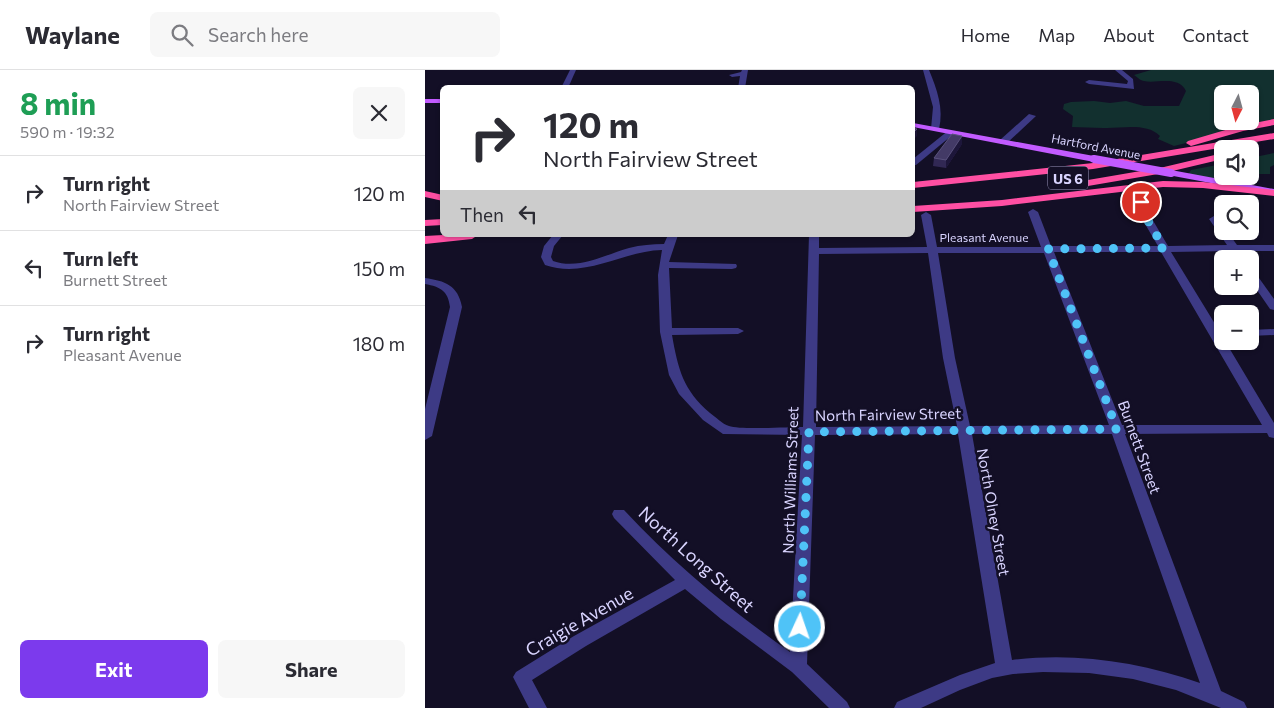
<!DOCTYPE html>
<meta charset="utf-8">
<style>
body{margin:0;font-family:Commissioner,sans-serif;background:#f7f7f7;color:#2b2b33;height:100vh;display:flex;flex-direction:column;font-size:19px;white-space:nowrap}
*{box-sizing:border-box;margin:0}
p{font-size:16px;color:#7c7c81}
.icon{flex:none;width:28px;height:28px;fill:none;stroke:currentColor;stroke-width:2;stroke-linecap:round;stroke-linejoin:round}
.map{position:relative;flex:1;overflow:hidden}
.side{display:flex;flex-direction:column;background:#fff;width:425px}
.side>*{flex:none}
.hud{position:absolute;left:15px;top:15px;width:475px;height:152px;border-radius:8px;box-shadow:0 1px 4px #0004;background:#fff;color:#2b2b33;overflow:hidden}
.needle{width:32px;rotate:186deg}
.tools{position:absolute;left:789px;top:15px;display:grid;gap:10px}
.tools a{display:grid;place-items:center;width:45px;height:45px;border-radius:8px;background:#fff;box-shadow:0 1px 4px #0004;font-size:25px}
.pin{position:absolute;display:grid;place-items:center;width:42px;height:42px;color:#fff;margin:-21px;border:2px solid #fff;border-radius:50%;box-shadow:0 1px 5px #0007}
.me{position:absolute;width:55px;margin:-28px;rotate:3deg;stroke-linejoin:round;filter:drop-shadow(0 0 4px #0008)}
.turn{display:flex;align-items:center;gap:18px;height:105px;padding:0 20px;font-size:22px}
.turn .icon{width:65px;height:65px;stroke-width:2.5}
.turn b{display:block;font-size:35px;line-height:42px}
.then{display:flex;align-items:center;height:48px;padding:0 20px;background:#0003;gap:10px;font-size:19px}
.round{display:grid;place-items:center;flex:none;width:52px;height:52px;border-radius:8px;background:#f7f7f7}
.summary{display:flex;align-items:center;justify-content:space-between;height:85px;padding:0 20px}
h1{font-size:30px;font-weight:700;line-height:38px;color:#1e9e55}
.cta{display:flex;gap:10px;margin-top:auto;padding:10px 20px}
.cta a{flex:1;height:58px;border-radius:8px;background:#7c3aed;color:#fff;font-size:20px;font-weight:700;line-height:58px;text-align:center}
.cta a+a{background:#f7f7f7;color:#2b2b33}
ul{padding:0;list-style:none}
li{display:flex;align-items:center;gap:15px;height:75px;padding:0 20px;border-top:1px solid #e1e1e2}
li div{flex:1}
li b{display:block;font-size:19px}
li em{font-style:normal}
header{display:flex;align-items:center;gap:30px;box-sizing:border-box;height:70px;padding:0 25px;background:#fff;border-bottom:1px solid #e1e1e2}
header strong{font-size:24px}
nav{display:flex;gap:28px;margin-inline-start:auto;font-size:18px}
.search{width:350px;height:45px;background:#f7f7f7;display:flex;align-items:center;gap:12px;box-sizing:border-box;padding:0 18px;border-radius:8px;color:#7c7c81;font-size:19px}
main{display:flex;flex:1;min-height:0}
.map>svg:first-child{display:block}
</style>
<header>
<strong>Waylane</strong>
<div class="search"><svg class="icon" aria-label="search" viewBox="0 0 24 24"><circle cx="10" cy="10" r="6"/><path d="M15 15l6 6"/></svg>Search here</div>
<nav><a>Home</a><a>Map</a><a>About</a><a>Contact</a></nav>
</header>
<main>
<section class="side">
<div class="summary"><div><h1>8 min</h1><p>590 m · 19:32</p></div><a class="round"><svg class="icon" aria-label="close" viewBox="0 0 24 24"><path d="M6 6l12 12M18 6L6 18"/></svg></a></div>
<ul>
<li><svg class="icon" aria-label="right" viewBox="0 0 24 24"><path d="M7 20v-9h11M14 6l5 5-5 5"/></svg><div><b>Turn right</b><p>North Fairview Street</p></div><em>120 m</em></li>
<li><svg class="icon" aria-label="left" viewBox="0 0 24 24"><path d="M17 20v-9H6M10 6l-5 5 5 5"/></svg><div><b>Turn left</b><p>Burnett Street</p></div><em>150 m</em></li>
<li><svg class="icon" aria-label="right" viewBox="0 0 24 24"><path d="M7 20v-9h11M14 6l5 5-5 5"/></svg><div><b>Turn right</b><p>Pleasant Avenue</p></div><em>180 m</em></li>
</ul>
<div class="cta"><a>Exit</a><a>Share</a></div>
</section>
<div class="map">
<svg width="849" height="638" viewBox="0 0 849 638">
<rect width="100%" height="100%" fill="#130f26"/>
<g fill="#12302f" fill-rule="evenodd">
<path d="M726,0H849V51L749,76L733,69L735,66C721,52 695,59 678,58C668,58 657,57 647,57L648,46L638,39L639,34L646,32L669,31L685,33L701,31L719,36H754L761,21C753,5 731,14 719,11C716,11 712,7 709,5ZM798,24H825V51H798Z"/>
<polygon points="849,83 849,95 845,97 845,104 825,104 825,88"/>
<polygon points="797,94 798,106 801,106 799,112 763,105 766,100"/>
</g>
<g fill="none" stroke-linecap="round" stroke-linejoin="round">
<g fill="#3d3a85" fill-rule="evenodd">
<polygon points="145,0 151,0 143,18 136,18"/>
<polygon points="317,0 323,0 320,18 313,18 315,6 307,7 304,5 316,2"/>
<path d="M498,0H504C512,19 519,39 514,59L510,61L506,59L508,37Z"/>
<polygon points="690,0 697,0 708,9 709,19 664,14 660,12 664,10 702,14 703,11"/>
<polygon points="604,44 611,46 581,74 575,74 575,70"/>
<polygon points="524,60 531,62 491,95 488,95 488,89"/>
<path d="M716,129L721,132L720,137L743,176L802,175L784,149L789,146L792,147L798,155V161H802L812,175H849V181H816L821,189H811L806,181L746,182L798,267V271H800L849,353V368L844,367L842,363L700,364L796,621L819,632L822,638H796L751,620L708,609L664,603L618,602L588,604L567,608L535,620L496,638H469L472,632L535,605L570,593L533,364L390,365L382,594L422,632L425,638H404L367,602L296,549L260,519L161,576L107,610L122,638H104L88,607L91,602L149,566L250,510L189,448L187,444L189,440H199C249,494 305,540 365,582L377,365L298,364L278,350L254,324L244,305L235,262L233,205L237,180C197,181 161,209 120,195L116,187L119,176L128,165H138L129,176L126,187L128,191C154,200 179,185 204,178C216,175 227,174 239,174L243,165H253L244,192L311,194L312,196L311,198L307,199L244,198L247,258H313L319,261L313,264L247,265C253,299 258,320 285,343C291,347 297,354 304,356C315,360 363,357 378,357L384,165H394V178L502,177L496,145L501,142L506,145L512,177H616L603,142L608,139L613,142L626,176H733L710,137L713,130ZM629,182H736L837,355H697ZM503,183L518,288L532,356L391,357L394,184ZM513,183H619L684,355L545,356L530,288ZM547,364H687L775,613C715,592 650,582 587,590Z"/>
<polygon points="825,200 829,201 849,229 849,240 845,239 825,210"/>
<path d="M0,208C20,211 33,215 37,237L7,366L0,370V339L25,237C23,221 16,217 0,214Z"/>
<polygon points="849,259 849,265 825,266 825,260"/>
</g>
<g fill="#c25bff" fill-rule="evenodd">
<rect x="0" y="29" width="18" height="4"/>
<polygon points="488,53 669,86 673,89 669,92 488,57"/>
<polygon points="746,100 849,119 849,125 743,105 742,103"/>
</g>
<g fill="#ff4fa3" fill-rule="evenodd">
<polygon points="849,49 849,55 818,61 766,76 761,73 763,71 814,56"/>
<polygon points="849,63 849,69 668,99 488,118 488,112 668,93"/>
<polygon points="798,83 798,89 739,103 663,116 658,113 663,110 739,97"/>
<polygon points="738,111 778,112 849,120 849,126 778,118 738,117 577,136 488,142 488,136 577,130"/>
<polygon points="0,121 18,125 18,131 0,127"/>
<polygon points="18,149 18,155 0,156 0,150"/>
<polygon points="18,165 53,165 47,169 0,174 0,166"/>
</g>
<polyline stroke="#c25bff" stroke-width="8" points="669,89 746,103"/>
</g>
<polygon fill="#312854" points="537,74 521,98 508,96 509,88"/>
<g fill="#1d163a">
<polygon points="492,59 492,66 488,70 488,63"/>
<polygon points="537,66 537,74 521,98 521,90"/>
</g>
<g fill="#433a66" stroke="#5a527e">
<polygon points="488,58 492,59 488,63"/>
<polygon points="527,64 537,66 521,90 509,88"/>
</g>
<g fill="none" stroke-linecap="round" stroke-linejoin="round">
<polyline stroke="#4fc3f7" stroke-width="9" stroke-dasharray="0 16.2" points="375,557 384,362 692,359 623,179 739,178 715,137 716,132"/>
</g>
<g text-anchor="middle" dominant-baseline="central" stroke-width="5" stroke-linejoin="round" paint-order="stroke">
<g font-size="12" fill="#d9d4ff" stroke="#130f26">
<text transform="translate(671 76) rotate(11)">Hartford Avenue</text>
<text x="559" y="167">Pleasant Avenue</text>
</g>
<rect fill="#130f26" stroke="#9e99be" stroke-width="1" x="623" y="96.5" width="40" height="23" rx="4"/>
<g font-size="14" font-weight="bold" fill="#d9d4ff">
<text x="643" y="108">US 6</text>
</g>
<g font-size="15" fill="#d9d4ff" stroke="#130f26">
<text transform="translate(463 344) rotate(-1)">North Fairview Street</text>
<text transform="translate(715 377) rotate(70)">Burnett Street</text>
<text transform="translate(365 410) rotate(-88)">North Williams Street</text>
<text transform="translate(569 442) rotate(80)">North Olney Street</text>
</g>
<g font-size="18" fill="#d9d4ff" stroke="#130f26">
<text transform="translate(272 489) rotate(42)">North Long Street</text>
<text transform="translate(154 551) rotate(-30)">Craigie Avenue</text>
</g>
</g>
</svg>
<div class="tools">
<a><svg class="needle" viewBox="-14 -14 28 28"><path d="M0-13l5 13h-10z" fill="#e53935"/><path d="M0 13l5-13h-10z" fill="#7c7c81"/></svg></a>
<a><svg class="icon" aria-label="sound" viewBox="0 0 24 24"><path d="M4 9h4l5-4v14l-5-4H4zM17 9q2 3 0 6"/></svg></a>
<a><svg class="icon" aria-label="search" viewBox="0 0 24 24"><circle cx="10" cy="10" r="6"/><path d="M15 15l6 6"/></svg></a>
<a>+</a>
<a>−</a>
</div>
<div class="pin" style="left:716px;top:132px;background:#d93025"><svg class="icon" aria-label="arrive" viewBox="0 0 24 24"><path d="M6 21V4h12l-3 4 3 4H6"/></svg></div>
<svg class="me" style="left:375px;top:557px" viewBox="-20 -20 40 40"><circle r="17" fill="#4fc3f7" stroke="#fff" stroke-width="3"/><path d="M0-11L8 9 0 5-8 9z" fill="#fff"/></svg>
<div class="hud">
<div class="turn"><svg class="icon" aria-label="right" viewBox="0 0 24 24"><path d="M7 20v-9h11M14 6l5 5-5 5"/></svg><div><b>120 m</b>North Fairview Street</div></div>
<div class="then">Then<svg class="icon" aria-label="left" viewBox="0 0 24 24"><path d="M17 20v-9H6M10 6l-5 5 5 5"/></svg></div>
</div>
</div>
</main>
